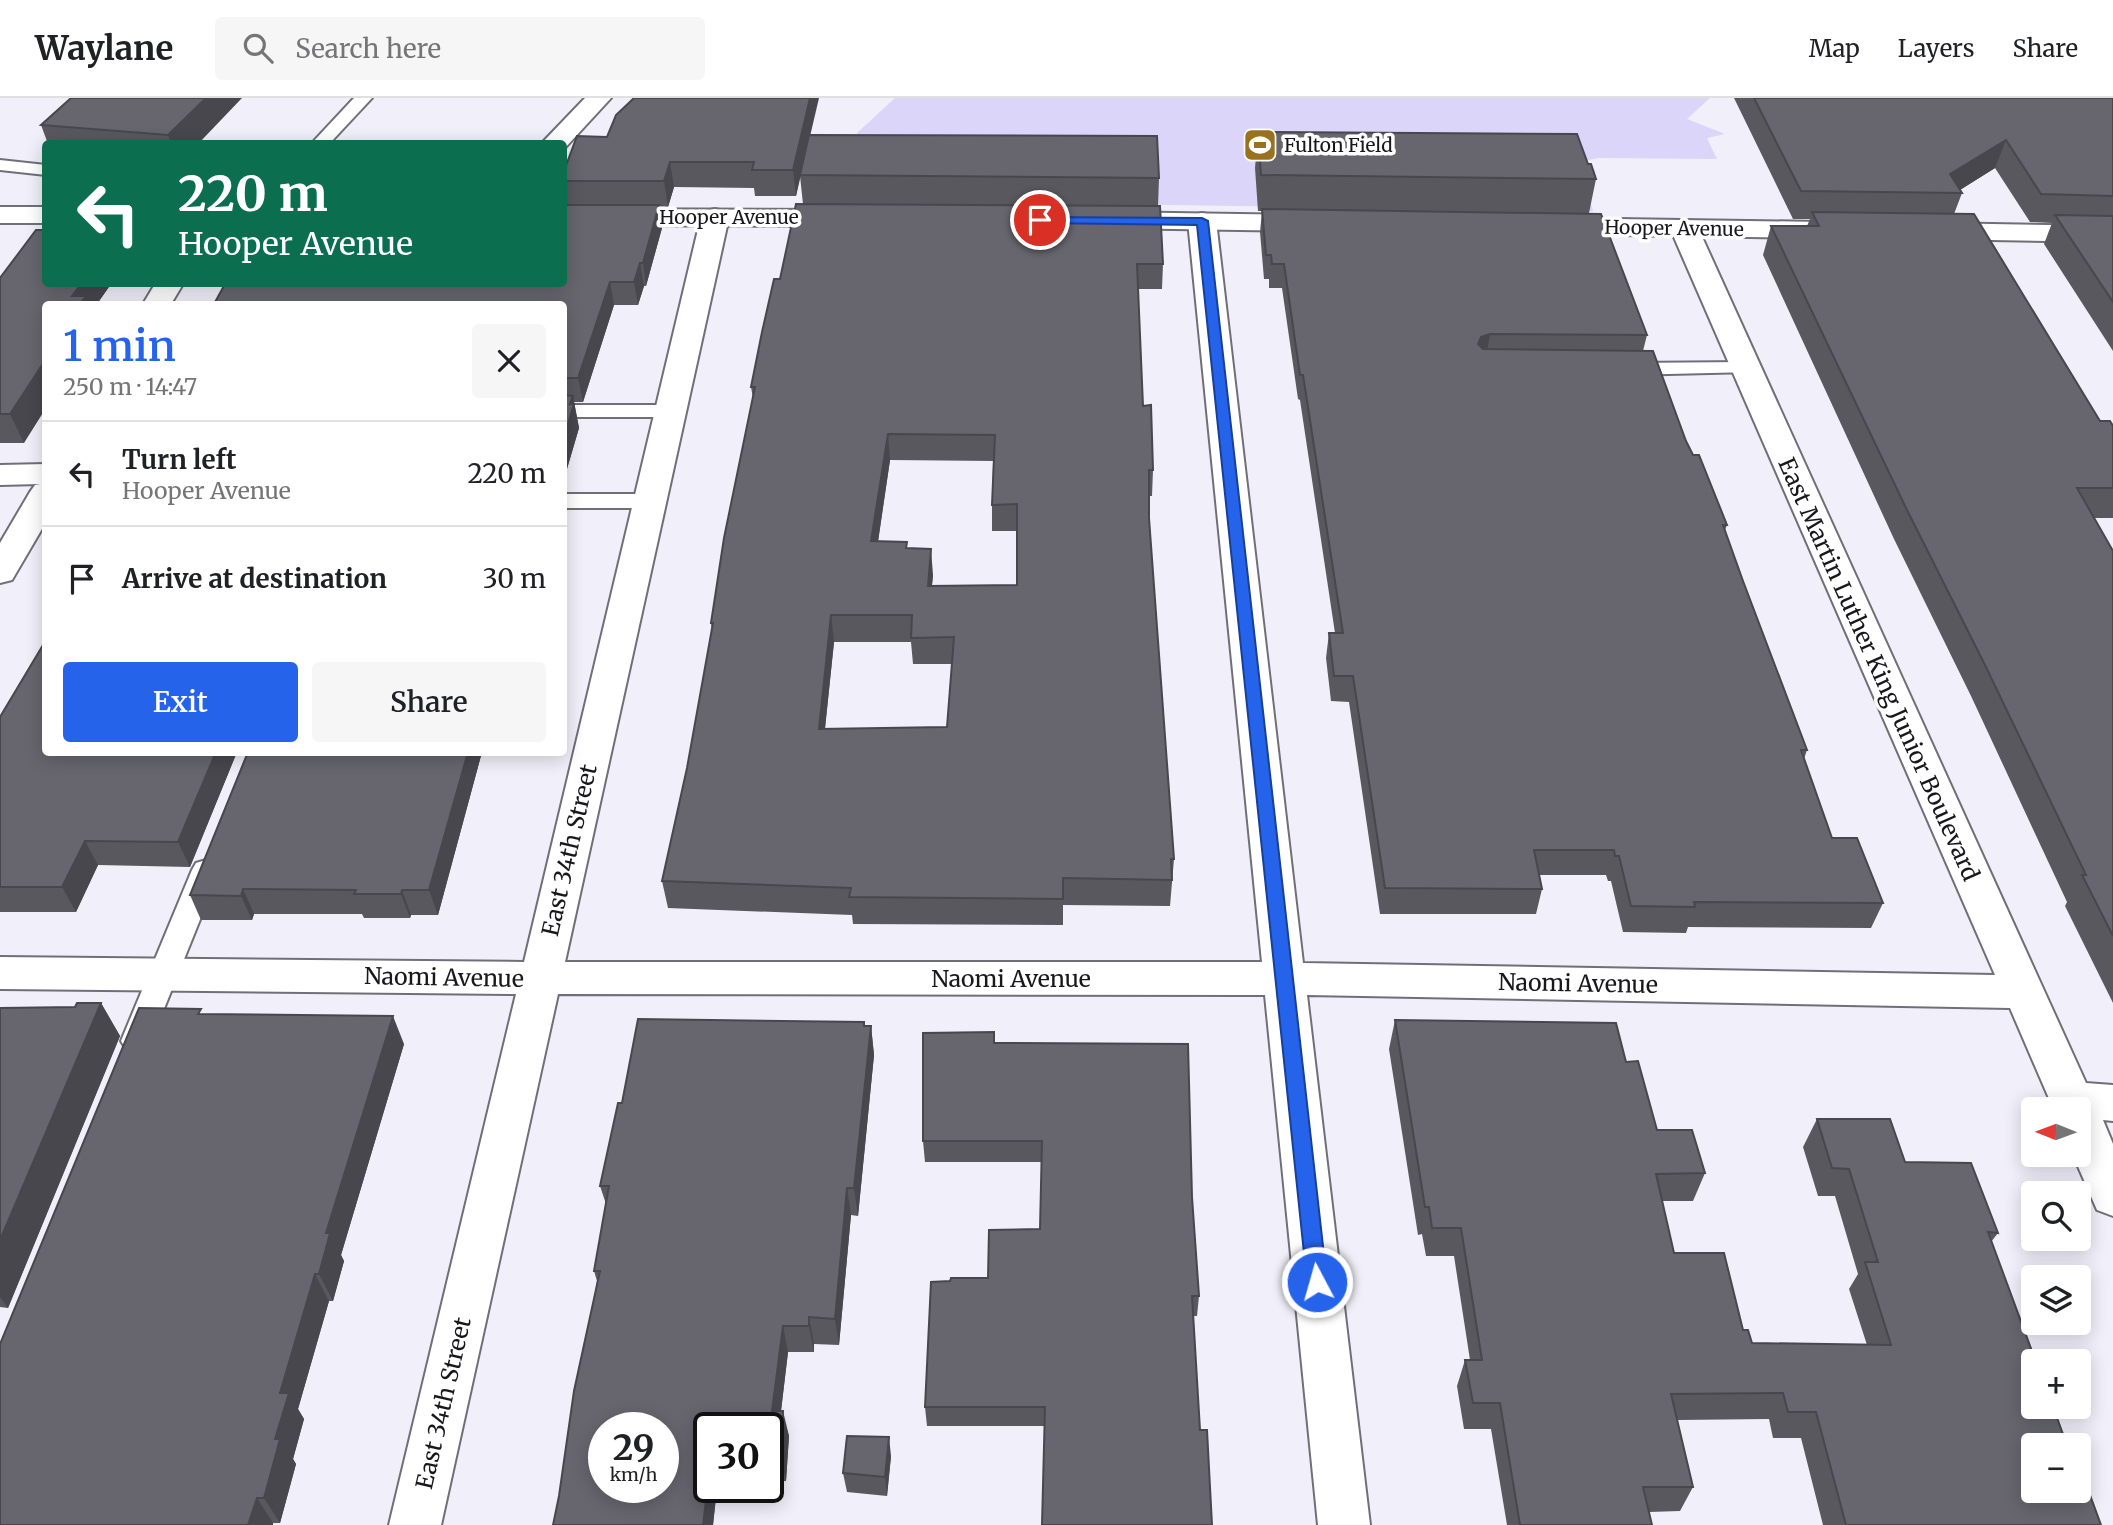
<!DOCTYPE html>
<meta charset="utf-8">
<style>
body{margin:0;font-family:Merriweather,serif;background:#f6f6f6;color:#202124;height:100vh;display:flex;flex-direction:column;font-size:26px;white-space:nowrap}
*{box-sizing:border-box;margin:0}
p{font-size:23px;color:#757577}
.icon{flex:none;width:38px;height:38px;fill:none;stroke:currentColor;stroke-width:2;stroke-linecap:round;stroke-linejoin:round}
.map{position:relative;flex:1;overflow:hidden}
.drawer{position:absolute;left:42px;top:203px;width:525px;height:455px;display:flex;flex-direction:column;background:#fff;border-radius:7px;box-shadow:0 4px 18px #0003}
.drawer>*{flex:none}
.guide{position:absolute;left:42px;top:42px;width:525px;height:147px;border-radius:7px;box-shadow:0 4px 18px #0003;background:#0b6e4f;color:#fff;overflow:hidden}
.needle{width:46px;rotate:271deg}
.controls{position:absolute;left:2021px;top:999px;display:grid;gap:14px}
.controls a{display:grid;place-items:center;width:70px;height:70px;border-radius:7px;background:#fff;box-shadow:0 4px 18px #0003;font-size:35px}
.speed{position:absolute;left:588px;top:1314px;display:flex;gap:14px;font-size:35px;font-weight:700;text-align:center}
.speed>*{display:grid;place-content:center;width:91px;height:91px;border-radius:50%;background:#fff;box-shadow:0 4px 18px #0003;line-height:1}
.speed small{font-size:18px;font-weight:400}
.speed .limit{border:4px solid #111;border-radius:10px;background:#fff;color:#111}
.pin{position:absolute;display:grid;place-items:center;width:60px;height:60px;color:#fff;margin:-30px;border:4px solid #fff;border-radius:50%;box-shadow:0 2px 7px #0007}
.me{position:absolute;width:77px;margin:-38px;rotate:354deg;stroke-linejoin:round;filter:drop-shadow(0 0 5px #0008)}
.turn{display:flex;align-items:center;gap:24px;height:147px;padding:0 21px;font-size:32px}
.turn .icon{width:91px;height:91px;stroke-width:2.5}
.turn b{display:block;font-size:49px;line-height:60px}
.round{display:grid;place-items:center;flex:none;width:74px;height:74px;border-radius:7px;background:#f6f6f6}
.headline{display:flex;align-items:center;justify-content:space-between;height:119px;padding:0 21px}
h1{font-size:42px;font-weight:600;line-height:52px;color:#2563eb}
.button{display:flex;gap:14px;margin-top:auto;padding:14px 21px}
.button a{flex:1;height:80px;border-radius:7px;background:#2563eb;color:#fff;font-size:28px;font-weight:600;line-height:80px;text-align:center}
.button a+a{background:#f6f6f6;color:#202124}
ul{padding:0;list-style:none}
li{display:flex;align-items:center;gap:21px;height:105px;padding:0 21px;border-top:2px solid #e0e0e0}
li div{flex:1}
li b{display:block;font-size:26px}
li em{font-style:normal}
header{display:flex;align-items:center;gap:42px;box-sizing:border-box;height:98px;padding:0 35px;background:#fff;border-bottom:2px solid #e0e0e0}
header strong{font-size:33px}
nav{display:flex;gap:38px;margin-inline-start:auto;font-size:24px}
.search{width:490px;height:63px;background:#f6f6f6;display:flex;align-items:center;gap:18px;box-sizing:border-box;padding:0 24px;border-radius:7px;color:#757577;font-size:26px}
.map>svg:first-child{display:block}
</style>
<header>
<strong>Waylane</strong>
<div class="search"><svg class="icon" aria-label="search" viewBox="0 0 24 24"><circle cx="10" cy="10" r="6"/><path d="M15 15l6 6"/></svg>Search here</div>
<nav><a>Map</a><a>Layers</a><a>Share</a></nav>
</header>
<div class="map">
<svg width="2113" height="1427" viewBox="0 0 2113 1427">
<rect width="100%" height="100%" fill="#f1f0fa"/>
<polygon fill="#dad5f9" points="895,0 1710,0 1687,21 1725,36 1707,40 1717,61 1598,60 1579,64 1593,113 1027,105 853,58 857,35"/>
<g fill="none" stroke-linecap="round" stroke-linejoin="round">
<defs>
<g id="service">
<polygon points="354,0 372,0 329,46 311,46"/>
<polygon points="0,62 46,67 46,77 0,72"/>
<polygon points="1746,264 1753,266 1756,270 1753,274 1626,277 1619,275 1616,271 1619,267 1626,265"/>
<polygon points="564,307 671,307 678,309 682,313 678,317 671,319 564,319"/>
<polygon points="564,396 652,396 660,398 663,403 660,408 652,410 564,410"/>
<polygon points="206,762 216,765 220,772 151,943 146,951 136,955 126,951 121,943 192,772 196,765"/>
</g>
<g id="minor">
<polygon points="585,0 611,0 564,51 564,46 541,46"/>
<polygon points="715,111 725,113 729,119 565,864 1262,864 1188,123 1192,117 1202,115 1212,117 1216,123 1303,865 1995,877 1670,130 1674,124 1684,122 1694,124 1698,130 2086,985 2113,987 2113,1023 2103,1022 2113,1046 2113,1118 2097,1112 2073,1057 2079,1057 2079,1012 2054,1012 2010,910 1307,897 1370,1427 1318,1427 1265,897 558,896 441,1427 389,1427 516,896 0,891 0,859 524,864 701,119 705,113"/>
<polygon points="155,186 183,186 171,206 143,206"/>
<polygon points="46,366 46,424 12,482 0,485 0,445 30,394 35,387 40,386 0,387 0,367"/>
</g>
<g id="tertiary">
<rect x="0" y="109" width="46" height="16"/>
<polygon points="564,111 845,112 855,114 859,120 855,126 845,128 564,127"/>
<polygon points="1108,114 1314,117 1324,119 1328,125 1324,131 1314,133 1108,130 1098,128 1094,122 1098,116"/>
<polygon points="1553,120 1821,124 1831,126 1835,132 1831,138 1821,140 1553,136 1543,134 1539,128 1543,122"/>
<polygon points="1934,125 2113,128 2113,144 1934,141 1924,139 1920,133 1924,127"/>
</g>
</defs>
<use href="#service" stroke="#706f78" stroke-width="4"/>
<use href="#minor" stroke="#706f78" stroke-width="4"/>
<use href="#tertiary" stroke="#706f78" stroke-width="4"/>
<use href="#service" fill="#fff" fill-rule="evenodd"/>
<use href="#minor" fill="#fff" fill-rule="evenodd"/>
<use href="#tertiary" fill="#fff" fill-rule="evenodd"/>
</g>
<g fill="#59585f" fill-rule="evenodd">
<polygon points="71,0 198,46 48,46 41,27"/>
<polygon points="1734,0 2113,0 2113,253 2044,146 2052,125 2030,124 1995,70 1960,92 1962,95 1954,116 2100,323 2113,328 2113,420 2094,420 2113,453 2113,905 2065,808 2067,804 1971,598 1894,441 1763,157 1771,128 1807,128 1810,121 1793,121"/>
<polygon points="1258,34 1588,66 1596,81 1589,115 1647,237 1643,253 1686,343 1727,427 1725,432 1743,483 1807,652 1804,661 1832,740 1883,805 1871,830 1688,829 1686,835 1623,834 1611,783 1608,783 1606,777 1539,777 1542,791 1536,816 1380,816 1349,604 1331,603 1326,560 1329,535 1335,535 1300,302 1298,301 1282,190 1269,190 1269,181 1264,181 1260,134 1262,113 1258,113 1255,70"/>
<path d="M810,37L1159,80L1158,108L1163,166L1162,191H1138L1143,308L1153,372L1152,398H1149V420L1174,761L1170,808L1063,807V827L853,826L852,817L668,810L662,783L687,670L712,532L711,525L753,300L751,289L780,181L803,106L800,78L796,98H755L754,90L674,89L668,109H659L662,130L646,188H644L638,207H614L583,304H574L579,330L564,381L565,107L564,101V73ZM890,362L993,363L992,407V433H1017V487L932,488L933,477L907,450L878,444ZM834,544H911L913,566H952L947,629L825,631Z"/>
<polygon points="0,180 111,186 97,206 46,206 24,345 0,345"/>
<polygon points="0,619 237,654 190,769 98,767 76,814 0,814"/>
<polygon points="482,654 438,817 411,817 410,820 364,820 362,816 254,816 252,822 201,822 190,797"/>
<polygon points="101,905 120,938 8,1210 0,1209 0,910 75,909"/>
<polygon points="203,916 404,946 341,1157 344,1163 333,1203 329,1203 298,1311 304,1321 293,1361 296,1366 280,1425 0,1427"/>
<polygon points="1395,922 1626,964 1657,1032 1705,1075 1693,1103 1662,1103 1674,1155 1743,1232 1752,1245 1867,1247 1849,1191 1858,1176 1835,1098 1818,1098 1803,1049 1817,1021 1905,1064 1998,1135 1991,1144 2067,1347 2101,1427 1823,1427 1801,1340 1773,1340 1769,1321 1677,1322 1693,1389 1680,1413 1649,1414 1652,1427 1507,1427 1491,1331 1464,1331 1457,1288 1465,1262 1470,1262 1454,1158 1426,1158 1422,1136 1418,1137 1389,951"/>
<polygon points="864,924 865,928 871,928 874,957 858,1118 851,1117 839,1247 814,1246 814,1254 788,1254 781,1313 789,1338 786,1383 768,1384 768,1330 709,1330 709,1390 717,1390 713,1427 559,1398 597,1183 594,1173 606,1106 600,1088 622,1005"/>
<polygon points="995,945 1192,1099 1199,1198 1197,1218 1193,1218 1045,1328 927,1328 925,1309 988,1180 1040,1131 1042,1064 925,1064 923,1043"/>
<polygon points="891,1358 887,1398 847,1394 843,1375"/>
</g>
<g fill="#48474e">
<polygon points="206,0 242,0 198,46 171,46 168,37"/>
<polygon points="810,0 819,0 796,98 793,72"/>
<polygon points="2006,42 1995,70 1955,95 1950,76"/>
<polygon points="670,64 674,89 668,109 664,83"/>
<polygon points="659,107 662,130 646,188 643,165"/>
<polygon points="640,165 644,188 638,207 634,184"/>
<polygon points="610,184 614,207 583,304 578,280"/>
<polygon points="81,186 111,186 97,206 76,206 72,198"/>
<polygon points="1490,236 1486,260 1478,246 1481,239"/>
<polygon points="46,261 46,310 24,345 10,316"/>
<polygon points="573,298 579,330 564,381 564,339"/>
<polygon points="888,336 890,362 874,470 871,443"/>
<polygon points="931,451 933,477 929,514 928,488"/>
<polygon points="831,517 834,544 822,658 819,631"/>
<polygon points="216,654 237,654 190,769 178,744"/>
<polygon points="468,654 482,654 438,817 429,792"/>
<polygon points="85,743 98,767 76,814 62,789"/>
<polygon points="243,791 254,816 252,822 241,798"/>
<polygon points="402,792 411,817 410,820 401,796"/>
<polygon points="101,905 120,938 8,1210 0,1199 0,1142"/>
<polygon points="393,918 404,946 341,1157 344,1163 333,1203 319,1176 326,1135"/>
<polygon points="871,928 874,957 858,1118 854,1090"/>
<polygon points="847,1090 851,1117 839,1247 835,1221"/>
<polygon points="315,1176 329,1203 298,1311 304,1321 293,1361 296,1366 280,1425 264,1400 275,1341 280,1295"/>
<polygon points="809,1219 814,1246 814,1254 809,1228"/>
<polygon points="783,1228 788,1254 778,1338 772,1313"/>
<polygon points="783,1313 789,1338 786,1383 780,1358"/>
<polygon points="889,1339 891,1358 887,1398 885,1379"/>
<polygon points="709,1377 709,1390 717,1390 713,1427 703,1427"/>
<polygon points="257,1400 273,1425 273,1427 248,1427"/>
</g>
<g fill="#67666f" stroke="#48474e" stroke-width="2" fill-rule="evenodd">
<polygon points="71,0 206,0 168,37 41,27"/>
<polygon points="634,0 810,0 793,72 752,72 754,64 670,64 664,83 564,83 564,73 577,38 607,39 616,17"/>
<polygon points="1754,0 2113,0 2113,98 2041,96 2006,42 1950,76 1962,95 1801,93"/>
<polygon points="1258,34 1577,36 1588,66 1591,66 1596,81 1261,77"/>
<polygon points="809,37 1157,38 1159,80 800,77"/>
<path d="M796,106L1160,108L1163,166H1137L1143,308L1151,307L1153,372H1149V420L1174,761H1171L1172,782L1063,780V801L849,799L851,790L662,783L687,670L713,525H711L724,440L755,289H751L762,234L774,181H780ZM888,336L995,337L992,407L1017,406V487L928,488L931,451L906,450L907,444L871,443ZM831,517H912L911,540L954,539L947,629L819,631Z"/>
<polygon points="564,107 659,107 643,165 640,165 634,184 610,184 578,280 564,280 564,206 214,206 225,186 564,186"/>
<polygon points="1262,111 1601,116 1647,237 1490,236 1481,239 1478,246 1483,251 1653,253 1686,343 1693,357 1699,357 1727,427 1723,427 1743,483 1807,652 1801,652 1832,740 1857,740 1883,805 1694,804 1695,809 1631,808 1619,758 1615,758 1614,752 1534,752 1542,791 1385,790 1353,578 1334,578 1329,535 1343,535 1303,277 1300,277 1284,166 1272,166 1271,157 1266,157"/>
<polygon points="1812,114 1974,116 2100,323 2110,323 2113,328 2113,390 2077,390 2113,453 2113,838 2082,777 2086,777 1985,567 1906,410 1771,128 1819,128"/>
<polygon points="2055,117 2113,118 2113,204"/>
<polygon points="36,132 46,132 46,186 81,186 72,198 86,198 80,206 46,206 46,261 10,316 0,316 0,180"/>
<polygon points="564,297 573,298 570,306 574,306 564,339"/>
<polygon points="43,547 46,547 46,654 216,654 178,744 85,743 62,789 0,789 0,619"/>
<polygon points="248,654 468,654 429,792 402,792 401,796 354,796 356,792 243,791 241,798 190,797"/>
<polygon points="77,905 101,905 0,1142 0,910 75,909"/>
<polygon points="139,910 201,911 198,916 393,918 326,1135 330,1135 319,1176 315,1176 280,1295 289,1295 275,1341 280,1341 264,1400 257,1400 248,1427 0,1427 0,1246"/>
<path d="M638,921L864,924V928H871L854,1090H847L835,1221L809,1219V1228H783L772,1313H783L780,1358H768V1330H709V1377L703,1427H553L559,1398L574,1293L600,1173H594L609,1088H600L618,1005H622ZM604,1330H663V1390H604Z"/>
<polygon points="1395,922 1616,925 1626,964 1638,963 1657,1032 1692,1032 1705,1075 1656,1076 1674,1155 1724,1155 1743,1232 1748,1232 1752,1245 1891,1247 1865,1164 1878,1164 1849,1071 1832,1070 1817,1021 1890,1021 1905,1064 1971,1065 1998,1135 1988,1134 2036,1264 2034,1264 2034,1309 2053,1309 2067,1347 2072,1348 2034,1348 2034,1393 2079,1393 2079,1367 2101,1427 1846,1427 1816,1314 1788,1314 1783,1295 1671,1296 1693,1389 1643,1389 1652,1427 1520,1427 1500,1305 1473,1305 1465,1262 1482,1262 1461,1130 1432,1130 1429,1109 1425,1109"/>
<polygon points="994,934 994,945 1188,946 1192,1099 1199,1198 1192,1198 1200,1332 1207,1332 1212,1427 1042,1427 1045,1309 925,1309 931,1184 950,1183 951,1180 988,1180 989,1132 1040,1131 1042,1043 923,1043 923,935"/>
<polygon points="847,1338 889,1339 885,1379 843,1375"/>
</g>
<polygon fill="#2563eb" stroke="#184099" stroke-width="2" points="1036,119 1202,120 1208,123 1327,1184 1324,1190 1317,1192 1310,1190 1307,1184 1197,127 1040,125 1036,124"/>
<defs>
<symbol id="stadium-square" viewBox="-11 -11 22 22"><rect x="-9" y="-9" width="18" height="18" rx="4" fill="#9a721f" stroke="#fff"/><path d="M0-5a6.5 5 0 1 0 0 10a6.5 5 0 1 0 0-10ZM-3.5-1.8h7v3.6h-7Z" fill="#fff"/></symbol>
</defs>
<g fill-rule="evenodd">
<use href="#stadium-square" x="1241" y="28" width="38" height="38"/>
</g>
<g text-anchor="middle" dominant-baseline="central" stroke-width="7" stroke-linejoin="round" paint-order="stroke">
<g font-size="19" fill="#18171b" stroke="#fff" text-anchor="start">
<text x="1284" y="47">Fulton Field</text>
</g>
<g font-size="19" fill="#18171b" stroke="#fff">
<text x="729" y="119">Hooper Avenue</text>
<text transform="translate(1674 130) rotate(1)">Hooper Avenue</text>
</g>
<g font-size="23" fill="#18171b" stroke="#fff">
<text transform="translate(1879 571) rotate(66)">East Martin Luther King Junior Boulevard</text>
<text transform="translate(569 752) rotate(-77)">East 34th Street</text>
<text transform="translate(444 879) rotate(1)">Naomi Avenue</text>
<text x="1011" y="880">Naomi Avenue</text>
<text transform="translate(1578 885) rotate(1)">Naomi Avenue</text>
<text transform="translate(443 1305) rotate(-77)">East 34th Street</text>
</g>
</g>
</svg>
<div class="controls">
<a><svg class="needle" viewBox="-14 -14 28 28"><path d="M0-13l5 13h-10z" fill="#e53935"/><path d="M0 13l5-13h-10z" fill="#757577"/></svg></a>
<a><svg class="icon" aria-label="search" viewBox="0 0 24 24"><circle cx="10" cy="10" r="6"/><path d="M15 15l6 6"/></svg></a>
<a><svg class="icon" aria-label="layers" viewBox="0 0 24 24"><path d="M12 4l9 5-9 5-9-5zM3 14l9 5 9-5"/></svg></a>
<a>+</a>
<a>−</a>
</div>
<div class="speed"><div>29<small>km/h</small></div><div class="limit">30</div></div>
<div class="pin" style="left:1040px;top:122px;background:#d93025"><svg class="icon" aria-label="arrive" viewBox="0 0 24 24"><path d="M6 21V4h12l-3 4 3 4H6"/></svg></div>
<svg class="me" style="left:1317px;top:1184px" viewBox="-20 -20 40 40"><circle r="17" fill="#2563eb" stroke="#fff" stroke-width="3"/><path d="M0-11L8 9 0 5-8 9z" fill="#fff"/></svg>
<div class="guide">
<div class="turn"><svg class="icon" aria-label="left" viewBox="0 0 24 24"><path d="M17 20v-9H6M10 6l-5 5 5 5"/></svg><div><b>220 m</b>Hooper Avenue</div></div>
</div>
<section class="drawer">
<div class="headline"><div><h1>1 min</h1><p>250 m · 14:47</p></div><a class="round"><svg class="icon" aria-label="close" viewBox="0 0 24 24"><path d="M6 6l12 12M18 6L6 18"/></svg></a></div>
<ul>
<li><svg class="icon" aria-label="left" viewBox="0 0 24 24"><path d="M17 20v-9H6M10 6l-5 5 5 5"/></svg><div><b>Turn left</b><p>Hooper Avenue</p></div><em>220 m</em></li>
<li><svg class="icon" aria-label="arrive" viewBox="0 0 24 24"><path d="M6 21V4h12l-3 4 3 4H6"/></svg><div><b>Arrive at destination</b></div><em>30 m</em></li>
</ul>
<div class="button"><a>Exit</a><a>Share</a></div>
</section>
</div>
